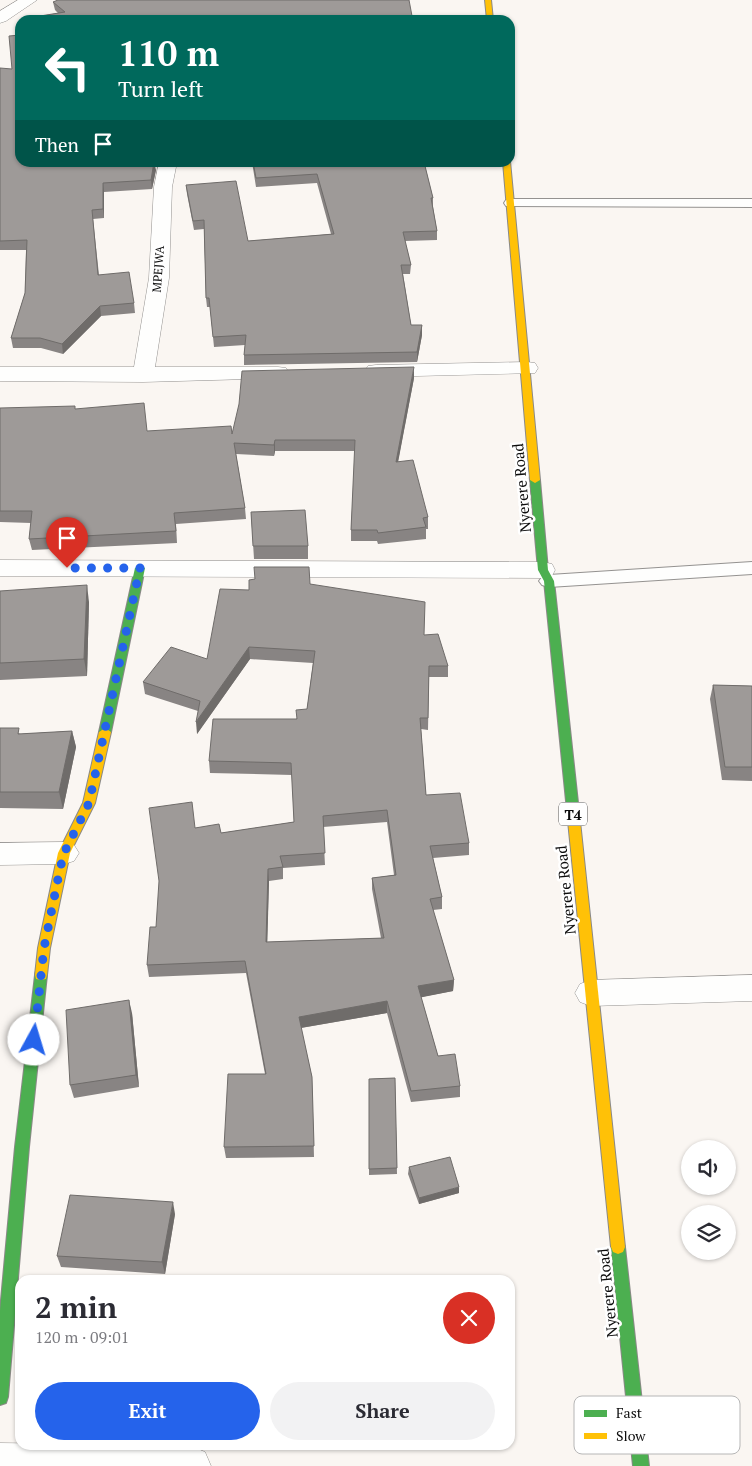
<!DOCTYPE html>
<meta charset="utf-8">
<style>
body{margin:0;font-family:"PT Serif",serif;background:#f2f2f3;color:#2b2b33;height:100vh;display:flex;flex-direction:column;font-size:19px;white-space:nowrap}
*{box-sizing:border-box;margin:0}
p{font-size:16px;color:#7c7c81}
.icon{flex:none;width:28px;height:28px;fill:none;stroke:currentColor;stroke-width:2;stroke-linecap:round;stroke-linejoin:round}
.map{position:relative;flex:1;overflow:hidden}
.drawer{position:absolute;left:15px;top:1275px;width:500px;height:175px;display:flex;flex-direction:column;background:#fff;border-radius:15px;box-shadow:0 1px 4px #0004}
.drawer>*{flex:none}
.guide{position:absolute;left:15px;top:15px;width:500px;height:152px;border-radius:15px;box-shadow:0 1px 4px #0004;background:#00695c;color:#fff;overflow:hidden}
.fabs{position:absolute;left:681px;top:1140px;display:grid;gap:10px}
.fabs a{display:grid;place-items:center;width:55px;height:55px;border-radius:50%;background:#fff;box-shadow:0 1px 4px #0004;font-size:25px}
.pin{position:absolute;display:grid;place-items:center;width:42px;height:42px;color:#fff;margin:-51px -21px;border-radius:50% 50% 50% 0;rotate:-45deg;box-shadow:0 0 5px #0007}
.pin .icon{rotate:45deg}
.me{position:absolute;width:55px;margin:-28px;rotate:6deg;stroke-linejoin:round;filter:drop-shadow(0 0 4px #0008)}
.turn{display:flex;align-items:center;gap:18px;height:105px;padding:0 20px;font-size:22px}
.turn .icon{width:65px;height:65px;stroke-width:2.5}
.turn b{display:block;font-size:35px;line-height:42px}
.then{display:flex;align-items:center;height:48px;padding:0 20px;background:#0003;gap:10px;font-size:19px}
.round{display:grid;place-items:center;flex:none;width:52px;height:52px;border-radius:26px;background:#f2f2f3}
.overview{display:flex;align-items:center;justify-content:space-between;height:85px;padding:0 20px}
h1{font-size:30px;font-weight:600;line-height:38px}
.button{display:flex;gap:10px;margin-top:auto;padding:10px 20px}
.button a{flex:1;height:58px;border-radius:30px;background:#2563eb;color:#fff;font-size:20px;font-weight:600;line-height:58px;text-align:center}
.button a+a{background:#f2f2f3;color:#2b2b33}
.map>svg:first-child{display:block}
</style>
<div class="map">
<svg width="752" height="1466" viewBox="0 0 752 1466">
<rect width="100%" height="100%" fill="#faf6f2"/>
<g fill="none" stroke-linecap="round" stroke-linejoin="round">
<defs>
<g id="lane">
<polygon points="511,199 752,199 752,207 506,206 504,203 506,200"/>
<polygon points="752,562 752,574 549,587 542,585 539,581 542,577 549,575"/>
</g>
<g id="street">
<polygon points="18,0 37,0 6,21 0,23 0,11"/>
<polygon points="159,162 177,162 172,187 169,278 155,367 278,367 286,368 289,373 286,378 143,382 0,381 0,367 134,367 149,278 154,187"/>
<polygon points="527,362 535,363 538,368 535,373 376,377 368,376 365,371 368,366 376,365"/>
<polygon points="0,560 543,562 552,564 555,570 552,576 543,578 0,576"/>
<polygon points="64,842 74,845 79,853 74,861 64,864 0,865 0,843"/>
<polygon points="752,975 752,1001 591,1006 580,1002 575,993 580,984 591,980"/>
<polygon points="0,1443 191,1446 205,1452 211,1466 0,1466"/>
</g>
<g id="fast">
<polygon points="535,477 540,480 548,570 554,581 580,821 578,824 570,824 568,821 544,581 538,570 530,480"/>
<polygon points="140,565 145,568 111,732 105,736 99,732 135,568"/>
<polygon points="41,970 46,971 47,975 29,1147 8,1397 6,1403 0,1405 0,1311 15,1147 35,975 36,971"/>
<polygon points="618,1240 623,1242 625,1247 649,1466 633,1466 611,1247 613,1242"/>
</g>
<g id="slow">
<polygon points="485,0 491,0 493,20 487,20"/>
<polygon points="510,161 540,480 535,483 530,480 503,162 510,162"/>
<polygon points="105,728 111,732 95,803 70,853 50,948 47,975 46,979 41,980 36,979 35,975 38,948 58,853 83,803 99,732"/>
<polygon points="574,817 578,818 580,821 625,1247 623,1252 618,1254 613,1252 611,1247 568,821 570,818"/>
</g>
</defs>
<use href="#lane" stroke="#949290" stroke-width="2"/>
<use href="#street" stroke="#949290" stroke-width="1"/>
<use href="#fast" stroke="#8a8987" stroke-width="2"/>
<use href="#slow" stroke="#8a8987" stroke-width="2"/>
<use href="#lane" fill="#fefefd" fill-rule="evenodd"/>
<use href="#street" fill="#fefefd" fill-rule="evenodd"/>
<use href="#fast" fill="#4caf50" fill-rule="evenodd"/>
<use href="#slow" fill="#ffc107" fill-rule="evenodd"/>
</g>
<g fill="#888483" fill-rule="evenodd">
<polygon points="53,2 412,16 412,20 35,20 34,17 58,13 55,10"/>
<polygon points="0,68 156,170 152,189 104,192 104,218 93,219 99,275 134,303 135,313 101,316 63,354 41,348 13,348 11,338 25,293 26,250 0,250"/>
<polygon points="252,162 424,162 433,198 433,207 437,231 437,240 405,241 411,265 410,274 403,274 411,325 422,325 422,335 417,362 244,365 244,355 245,345 214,347 210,307 207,307 206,298 204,229 194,230 187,194 186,185 248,241 331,234 317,183 256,187"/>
<polygon points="414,378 398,461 428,517 428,529 426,529 426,539 378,544 377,541 351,541 351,530 355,451 275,451 274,456 236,454 245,508 246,519 176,524 177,543 32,550 29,539 31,523 0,522 0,408 75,409 147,431 232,434"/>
<polygon points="251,512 308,546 308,559 254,559"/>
<path d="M310,584L424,635L448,666V677H429L428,730L421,729L426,795L469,843V855L433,858L442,897V909L433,910L454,980L453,991L421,997L438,1056L460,1086V1097L411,1102L387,1013L301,1028L312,1077L314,1157L226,1158L224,1147L265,1074L246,973L149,977L147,965L156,927L195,828L221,833L294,822L292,775L210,773L209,761L296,719L307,709L313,663L250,659L197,734L198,711L145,694L143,682L207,659L249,590ZM387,822L394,875L372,878V889L381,938L267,942L269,881L283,879V868L325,865L323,827Z"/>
<polygon points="0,591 89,602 87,676 0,680"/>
<polygon points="713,685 752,686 752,781 722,780 710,699"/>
<polygon points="0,728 21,734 72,731 76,747 63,809 0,808"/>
<polygon points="132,1013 139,1087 74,1098 70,1085"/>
<polygon points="395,1078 397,1174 369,1175 369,1079"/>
<polygon points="409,1167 459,1193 419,1204 408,1174"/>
<polygon points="175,1214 165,1274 61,1267 57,1256"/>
</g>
<g fill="#6f6c6a">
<polygon points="154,162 156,170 152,189 151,180"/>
<polygon points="103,183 104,192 104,218 103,209"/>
<polygon points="100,306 101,316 63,354 62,344"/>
<polygon points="422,325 422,335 417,362 417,352"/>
<polygon points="414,367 414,378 396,473 396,462"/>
<polygon points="275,440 275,451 274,456 274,445"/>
<polygon points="87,585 89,602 87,676 84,659"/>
<polygon points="249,647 250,659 197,734 196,722"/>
<polygon points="72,731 76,747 63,809 59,792"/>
<polygon points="268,869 269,881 267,954 266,942"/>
<polygon points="454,980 453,991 418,998 418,986"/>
<polygon points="129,1000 132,1013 139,1087 136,1075"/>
<polygon points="387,1001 387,1013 300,1028 299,1017"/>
<polygon points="459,1187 459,1193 419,1204 419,1198"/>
<polygon points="173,1202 175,1214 165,1274 162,1262"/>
</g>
<g fill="#9e9a98" stroke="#6f6c6a" fill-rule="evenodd">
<polygon points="58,0 409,0 412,16 406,16 407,20 37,20 34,17 65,12 53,2"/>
<polygon points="20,35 20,162 154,162 151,180 103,183 103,209 92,210 98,275 129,272 134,303 100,306 62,344 40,338 11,338 25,293 27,240 0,241 0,68 12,69 9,36"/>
<polygon points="253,162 424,162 433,198 431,198 437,231 403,232 411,265 401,265 411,325 422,325 417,352 244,355 246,335 213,337 209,298 206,298 204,220 193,221 186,185 236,181 248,241 334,234 317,174 256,178"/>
<polygon points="414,367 396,462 413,460 428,517 423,518 426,527 378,533 377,530 351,530 355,440 275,440 274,445 234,443 245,508 174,513 176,531 29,539 32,511 0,511 0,408 75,406 75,409 144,403 147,431 231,426 232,434 239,404 242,371"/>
<polygon points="305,510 308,546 253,546 251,512"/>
<path d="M254,567H309L310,584L425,602L424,635L438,634L448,666H429L428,718H420L426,795L460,793L469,843L430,846L442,897L430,899L454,980L418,986L438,1056L455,1054L460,1086L411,1091L387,1001L299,1017L312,1077L314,1146L224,1147L228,1074H266L245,961L147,965L150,927H156L159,881L149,808L192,802L195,828L219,824L221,833L294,822L291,763L209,761L213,719H297L296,710L307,709L315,651L249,647L196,722L200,701L143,682L171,647L207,659L220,589L249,590V580L255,579ZM387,810L396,875L372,878L384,938L266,942L268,869L283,867L280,856L325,853L323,816Z"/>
<polygon points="87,585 84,659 0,663 0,591"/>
<polygon points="713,685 752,686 752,767 725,767"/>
<polygon points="0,728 19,728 18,734 72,731 59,792 0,792"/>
<polygon points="129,1000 136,1075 70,1085 66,1010"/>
<polygon points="395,1078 397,1168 369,1169 369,1079"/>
<polygon points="450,1157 459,1187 419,1198 409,1167"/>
<polygon points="70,1195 173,1202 162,1262 57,1256"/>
</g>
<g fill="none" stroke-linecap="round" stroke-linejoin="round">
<polyline stroke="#2563eb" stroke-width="9" stroke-dasharray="0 16.2" points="34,1040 44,948 60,869 64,853 89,803 140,568 67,568"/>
</g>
<g text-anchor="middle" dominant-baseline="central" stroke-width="5" stroke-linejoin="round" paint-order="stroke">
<g font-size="12" fill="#0d0d0d" stroke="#fff">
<text transform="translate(158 269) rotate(-86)">MPEJWA</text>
</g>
<rect fill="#fff" stroke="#565656" stroke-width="1" x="559" y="802.5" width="28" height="23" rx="4"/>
<g font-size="14" font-weight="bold" fill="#0d0d0d">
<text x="573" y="814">T4</text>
</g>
<g font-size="15" fill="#0d0d0d" stroke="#fff">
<text transform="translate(521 488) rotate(-95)">Nyerere Road</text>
<text transform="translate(565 890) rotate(-96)">Nyerere Road</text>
<text transform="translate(607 1293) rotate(-96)">Nyerere Road</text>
</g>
</g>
<rect x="574" y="1396" width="166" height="58" rx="8" fill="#fff" stroke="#b6b6b6" stroke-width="1"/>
<rect x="584" y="1410" width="23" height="7" fill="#4caf50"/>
<rect x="584" y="1433" width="23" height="6" fill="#ffc107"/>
<g font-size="14" fill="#0d0d0d">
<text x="616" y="1418">Fast</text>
<text x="616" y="1441">Slow</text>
</g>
</svg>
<div class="fabs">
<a><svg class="icon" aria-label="sound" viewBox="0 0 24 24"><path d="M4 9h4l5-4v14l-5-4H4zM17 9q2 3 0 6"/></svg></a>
<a><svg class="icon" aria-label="layers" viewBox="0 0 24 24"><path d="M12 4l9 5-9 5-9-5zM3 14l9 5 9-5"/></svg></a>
</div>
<div class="pin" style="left:67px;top:568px;background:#d93025"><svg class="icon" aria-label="arrive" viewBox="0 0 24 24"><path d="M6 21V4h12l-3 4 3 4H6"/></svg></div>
<svg class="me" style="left:34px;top:1040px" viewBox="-20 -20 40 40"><circle r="19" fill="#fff"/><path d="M0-13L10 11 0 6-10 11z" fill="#2563eb"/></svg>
<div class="guide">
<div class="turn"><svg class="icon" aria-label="left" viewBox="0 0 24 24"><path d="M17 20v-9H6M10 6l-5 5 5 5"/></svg><div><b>110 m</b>Turn left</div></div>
<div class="then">Then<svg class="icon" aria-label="arrive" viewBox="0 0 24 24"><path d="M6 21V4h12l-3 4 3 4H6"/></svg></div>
</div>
<section class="drawer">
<div class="overview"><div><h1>2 min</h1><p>120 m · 09:01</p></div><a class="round" style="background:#d93025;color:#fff"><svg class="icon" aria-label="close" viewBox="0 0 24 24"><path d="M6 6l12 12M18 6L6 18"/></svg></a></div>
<div class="button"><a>Exit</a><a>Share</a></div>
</section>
</div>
